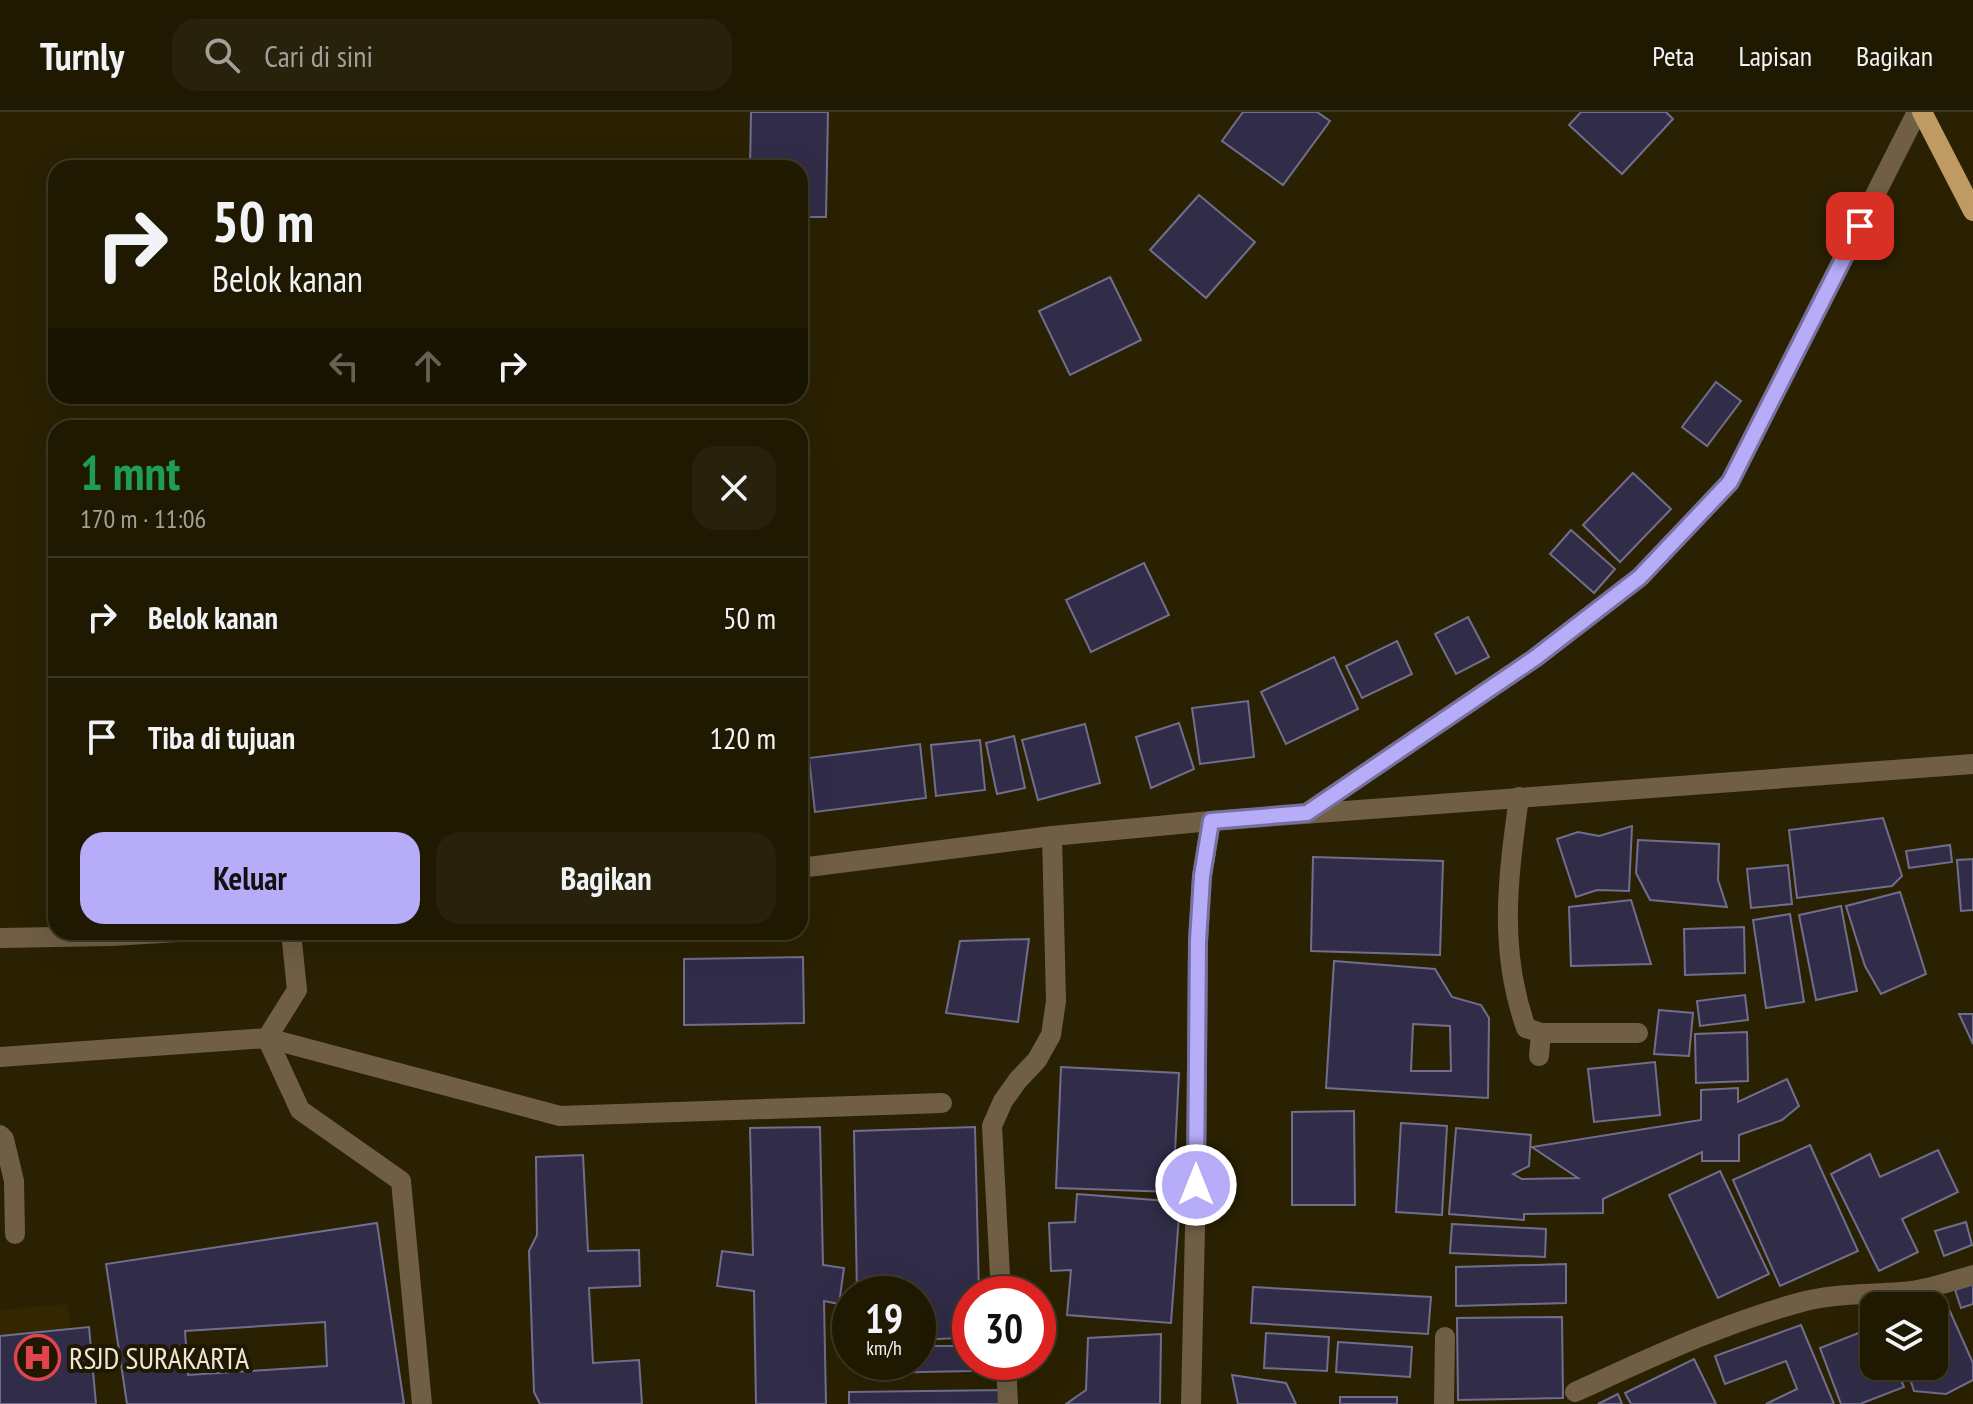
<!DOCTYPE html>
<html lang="id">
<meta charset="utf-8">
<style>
body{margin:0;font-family:"PT Sans Narrow",sans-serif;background:#28220c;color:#f1f3f6;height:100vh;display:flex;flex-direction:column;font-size:30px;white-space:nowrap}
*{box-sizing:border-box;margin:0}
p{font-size:26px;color:#a2a099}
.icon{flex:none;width:44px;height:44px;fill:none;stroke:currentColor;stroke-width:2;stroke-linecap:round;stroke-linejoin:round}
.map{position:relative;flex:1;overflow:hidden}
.side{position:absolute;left:48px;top:308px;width:760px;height:520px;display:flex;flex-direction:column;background:#201902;border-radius:24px;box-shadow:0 8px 32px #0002,0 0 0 2px #3d3824}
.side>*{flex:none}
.hud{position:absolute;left:48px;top:48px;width:760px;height:244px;border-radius:24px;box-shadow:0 8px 32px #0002,0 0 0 2px #3d3824;background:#201902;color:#f1f3f6;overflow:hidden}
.tools{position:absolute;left:1860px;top:1180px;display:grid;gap:16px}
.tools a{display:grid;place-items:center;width:88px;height:88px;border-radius:16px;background:#201902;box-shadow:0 8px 32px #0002,0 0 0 2px #3d3824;font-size:40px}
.speed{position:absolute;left:832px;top:1164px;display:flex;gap:16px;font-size:40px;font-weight:700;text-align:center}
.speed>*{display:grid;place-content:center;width:104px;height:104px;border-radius:50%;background:#201902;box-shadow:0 8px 32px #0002,0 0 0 2px #3d3824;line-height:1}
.speed small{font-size:20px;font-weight:400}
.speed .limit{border:12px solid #d22;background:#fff;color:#111}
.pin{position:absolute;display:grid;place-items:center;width:68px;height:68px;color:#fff;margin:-34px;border-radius:16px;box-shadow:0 4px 12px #0006}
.me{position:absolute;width:88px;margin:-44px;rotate:0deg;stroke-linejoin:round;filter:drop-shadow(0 0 6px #0008)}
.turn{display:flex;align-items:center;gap:28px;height:168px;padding:0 32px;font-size:36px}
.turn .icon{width:104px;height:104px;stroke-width:2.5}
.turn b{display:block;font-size:56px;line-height:68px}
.lanes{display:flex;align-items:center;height:76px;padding:0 32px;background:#0003;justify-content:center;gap:40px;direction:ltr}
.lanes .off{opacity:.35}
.round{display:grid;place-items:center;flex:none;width:84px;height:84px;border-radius:24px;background:#28220c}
.headline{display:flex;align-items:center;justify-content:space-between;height:136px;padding:0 32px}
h1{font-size:48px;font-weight:800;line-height:60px;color:#1e9e55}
.button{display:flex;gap:16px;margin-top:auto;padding:16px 32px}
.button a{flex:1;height:92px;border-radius:24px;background:#b6acf8;color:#111;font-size:32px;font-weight:800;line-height:92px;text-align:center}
.button a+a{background:#28220c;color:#f1f3f6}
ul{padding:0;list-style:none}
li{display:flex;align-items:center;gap:24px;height:120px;padding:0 32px;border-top:2px solid #3d3824}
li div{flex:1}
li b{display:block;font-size:30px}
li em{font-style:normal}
header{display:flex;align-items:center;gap:48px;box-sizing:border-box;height:112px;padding:0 40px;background:#201902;border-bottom:2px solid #3d3824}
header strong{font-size:38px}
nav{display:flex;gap:44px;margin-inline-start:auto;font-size:28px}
.search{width:560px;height:72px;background:#28220c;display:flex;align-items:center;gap:20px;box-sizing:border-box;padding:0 28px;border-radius:24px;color:#a2a099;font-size:30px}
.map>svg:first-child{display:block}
</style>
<header>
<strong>Turnly</strong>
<div class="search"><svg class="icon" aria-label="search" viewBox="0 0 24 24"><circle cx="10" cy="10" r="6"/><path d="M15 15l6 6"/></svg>Cari di sini</div>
<nav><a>Peta</a><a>Lapisan</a><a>Bagikan</a></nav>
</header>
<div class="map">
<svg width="1973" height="1292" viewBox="0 0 1973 1292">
<rect width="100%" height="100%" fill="#2a2102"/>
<polygon fill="#322700" points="67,1192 82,1292 0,1292 0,1198"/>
<g fill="#312d49" stroke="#716e8d" stroke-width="2" fill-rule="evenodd">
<polygon points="751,0 828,0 826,105 800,105 800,56 750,56"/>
<polygon points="1243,0 1317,0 1330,9 1283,73 1222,29"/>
<polygon points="1581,0 1666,0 1673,7 1622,62 1569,13"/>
<polygon points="1199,83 1255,130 1206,186 1150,138"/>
<polygon points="1110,165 1141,228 1070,263 1039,199"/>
<polygon points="1716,270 1741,289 1707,334 1682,315"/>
<polygon points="1633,361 1671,397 1620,450 1583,413"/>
<polygon points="1571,418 1615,457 1594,481 1550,442"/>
<polygon points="1144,451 1169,503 1091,540 1066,488"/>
<polygon points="1468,505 1489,545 1456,562 1435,522"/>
<polygon points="1397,529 1412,562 1362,586 1346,554"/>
<polygon points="1334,545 1358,597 1286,632 1261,580"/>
<polygon points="1248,589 1254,645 1200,652 1192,596"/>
<polygon points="1179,611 1194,657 1151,676 1136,625"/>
<polygon points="1085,612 1100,671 1038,688 1022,628"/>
<polygon points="1014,624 1025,676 997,682 986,631"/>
<polygon points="980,628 985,678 936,684 931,633"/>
<polygon points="920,632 926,686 815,700 809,646"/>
<polygon points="1883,706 1902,764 1892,774 1797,786 1789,718"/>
<polygon points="1632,714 1629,779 1597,778 1576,785 1557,727 1578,720 1599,724"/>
<polygon points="1638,728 1719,732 1718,768 1727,795 1650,788 1636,761"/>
<polygon points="1950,733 1952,750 1909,756 1906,739"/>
<polygon points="1313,745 1443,749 1440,843 1311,839"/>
<polygon points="1973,747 1973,798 1961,799 1957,748"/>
<polygon points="1788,753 1792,792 1751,796 1747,757"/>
<polygon points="1900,780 1926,862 1881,882 1865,854 1846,794"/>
<polygon points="1631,788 1651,852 1571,854 1569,795"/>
<polygon points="1841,794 1857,879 1816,888 1799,803"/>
<polygon points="1790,802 1804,890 1766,896 1753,808"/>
<polygon points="1744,815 1745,861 1685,863 1684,817"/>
<polygon points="1029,827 1018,910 946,901 960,829"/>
<polygon points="803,845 804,911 684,913 684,847"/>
<path d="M1334,849L1435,857L1452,885L1481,893L1489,906L1488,986L1326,976ZM1413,912L1450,914L1451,959H1411Z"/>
<polygon points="1745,883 1748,908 1700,914 1697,889"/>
<polygon points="1659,898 1693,901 1689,944 1654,942"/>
<polygon points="1959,902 1973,902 1973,932"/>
<polygon points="1747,920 1748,969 1696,971 1695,922"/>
<polygon points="1655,950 1660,1003 1594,1010 1588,957"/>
<polygon points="1061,955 1179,961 1173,1080 1056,1076"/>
<polygon points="1787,967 1799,994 1782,1008 1739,1023 1739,1049 1702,1049 1702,1040 1603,1087 1603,1101 1524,1102 1524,1108 1449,1102 1456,1016 1531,1023 1529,1054 1513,1062 1522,1067 1578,1066 1532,1035 1701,1008 1701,978 1738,976 1738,990"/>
<polygon points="1354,999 1355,1093 1292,1093 1292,1000"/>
<polygon points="1401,1011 1447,1014 1442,1103 1396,1100"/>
<polygon points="820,1015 823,1153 844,1156 839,1192 824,1189 826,1292 756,1292 754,1179 717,1174 722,1139 753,1143 750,1016"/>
<polygon points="975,1015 979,1182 970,1182 970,1217 958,1226 918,1228 918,1182 857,1182 854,1019"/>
<polygon points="1810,1033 1858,1139 1780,1174 1733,1068"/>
<polygon points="1938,1038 1958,1080 1902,1107 1918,1140 1879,1159 1831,1062 1870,1042 1880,1065"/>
<polygon points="583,1043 588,1139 639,1138 640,1174 589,1176 593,1251 639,1248 642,1292 540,1292 534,1280 529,1139 537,1123 536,1045"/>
<polygon points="1720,1059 1769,1162 1718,1186 1669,1083"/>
<polygon points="1077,1082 1180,1090 1171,1211 1067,1203 1071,1158 1051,1159 1049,1111 1075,1110"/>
<polygon points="1966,1110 1972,1133 1944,1144 1935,1119"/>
<path d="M377,1111L404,1292H127L106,1152ZM325,1210L327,1254L188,1263L185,1219Z"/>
<polygon points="1452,1112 1546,1117 1545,1145 1450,1141"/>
<polygon points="1566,1152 1566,1191 1456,1194 1456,1155"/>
<polygon points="1973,1172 1973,1192 1961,1196 1955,1178"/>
<polygon points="1253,1175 1431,1185 1428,1222 1251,1211"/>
<polygon points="1948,1195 1973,1251 1973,1268 1946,1282 1914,1279 1906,1254 1934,1254 1934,1200"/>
<polygon points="1562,1205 1563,1286 1458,1288 1457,1206"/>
<polygon points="1801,1213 1834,1292 1766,1292 1797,1277 1786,1249 1725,1272 1715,1244"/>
<polygon points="89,1215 96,1292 0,1292 0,1224"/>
<polygon points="1874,1215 1874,1254 1895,1254 1904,1275 1860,1292 1841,1292 1820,1236"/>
<polygon points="1266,1221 1329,1225 1327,1259 1264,1256"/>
<polygon points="1161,1222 1160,1292 1066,1292 1086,1278 1088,1226"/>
<polygon points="1338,1230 1412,1235 1410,1265 1336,1260"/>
<polygon points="918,1234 970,1234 971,1259 875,1261 875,1250 918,1250"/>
<polygon points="1694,1247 1716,1292 1631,1292 1625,1281"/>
<polygon points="1232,1263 1286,1271 1296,1292 1238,1292"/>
<polygon points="1004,1278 1004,1292 849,1292 849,1280"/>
<polygon points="1618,1282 1622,1292 1598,1292"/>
<rect x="1340" y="1285" width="57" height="7"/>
</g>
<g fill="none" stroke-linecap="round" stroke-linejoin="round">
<g stroke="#705f45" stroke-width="20">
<path d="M1519,685C1508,767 1498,836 1526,916L1541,921H1638"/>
<polyline points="1308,700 1535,546 1640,465 1730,370 1917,0"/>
<polyline points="800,756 1052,724 1211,709 1973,652"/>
<polyline points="291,820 297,878 267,926 560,1004 942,991"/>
<polyline points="0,826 112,824 178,820"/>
<polyline points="1539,944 1541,921"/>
<polyline points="0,945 267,926 300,998 401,1069 422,1292"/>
<polyline points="0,1023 4,1027 14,1069 15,1122"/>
<polyline points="1001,1182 992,1014 1003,989 1018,968 1037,948 1051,923 1056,889 1052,724"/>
<polyline points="1006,1250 1008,1292"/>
<path d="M1575,1280C1648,1247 1721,1212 1798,1191C1832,1181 1867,1183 1901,1180C1926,1178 1949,1170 1973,1163"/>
<polyline points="1191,1292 1196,1073 1198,829 1202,764 1211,709"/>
<polyline points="1444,1292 1445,1225"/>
</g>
<polyline stroke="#bf9b63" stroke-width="20" points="1922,0 1973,99"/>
</g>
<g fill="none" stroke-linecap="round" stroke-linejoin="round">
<defs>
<polyline id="route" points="1196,1073 1198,829 1202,764 1211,709 1307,701 1535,546 1640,465 1730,370 1860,114"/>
</defs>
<use href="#route" stroke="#7670a1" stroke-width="20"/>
<use href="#route" stroke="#b6acf8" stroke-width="14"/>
</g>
<defs>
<symbol id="hospital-ring" viewBox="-11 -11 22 22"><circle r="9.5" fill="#201800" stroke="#e0444e" stroke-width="1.5"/><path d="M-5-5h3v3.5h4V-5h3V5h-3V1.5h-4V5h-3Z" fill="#e0444e"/></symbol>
</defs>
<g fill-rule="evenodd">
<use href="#hospital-ring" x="12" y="1220" width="51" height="51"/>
</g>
<g text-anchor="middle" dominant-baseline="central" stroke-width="8" stroke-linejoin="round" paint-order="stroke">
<g font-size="30" fill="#ede8d7" stroke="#201800" text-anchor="start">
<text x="69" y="1245">RSJD SURAKARTA</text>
</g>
</g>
</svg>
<div class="tools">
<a><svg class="icon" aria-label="layers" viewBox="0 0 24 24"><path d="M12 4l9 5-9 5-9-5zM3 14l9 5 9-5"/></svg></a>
</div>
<div class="speed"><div>19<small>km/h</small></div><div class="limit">30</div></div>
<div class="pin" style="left:1860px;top:114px;background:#d93025"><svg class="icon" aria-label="arrive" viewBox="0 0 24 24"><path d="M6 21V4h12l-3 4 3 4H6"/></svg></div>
<svg class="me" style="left:1196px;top:1073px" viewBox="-20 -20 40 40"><circle r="17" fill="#b6acf8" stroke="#fff" stroke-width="3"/><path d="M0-11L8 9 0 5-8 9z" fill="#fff"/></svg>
<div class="hud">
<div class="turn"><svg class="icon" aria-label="right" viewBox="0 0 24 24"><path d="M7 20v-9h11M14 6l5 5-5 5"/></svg><div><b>50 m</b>Belok kanan</div></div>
<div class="lanes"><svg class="icon off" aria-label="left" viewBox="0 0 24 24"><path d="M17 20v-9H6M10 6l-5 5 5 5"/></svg><svg class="icon off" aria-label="ahead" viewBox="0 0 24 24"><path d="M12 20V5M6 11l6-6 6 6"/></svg><svg class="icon" aria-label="right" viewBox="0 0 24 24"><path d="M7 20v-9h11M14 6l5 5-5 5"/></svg></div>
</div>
<section class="side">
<div class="headline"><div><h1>1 mnt</h1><p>170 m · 11:06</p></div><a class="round"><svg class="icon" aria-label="close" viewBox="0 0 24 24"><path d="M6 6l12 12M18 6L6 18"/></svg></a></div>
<ul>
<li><svg class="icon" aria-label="right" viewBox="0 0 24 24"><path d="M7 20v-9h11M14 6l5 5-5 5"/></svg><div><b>Belok kanan</b></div><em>50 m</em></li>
<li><svg class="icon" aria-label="arrive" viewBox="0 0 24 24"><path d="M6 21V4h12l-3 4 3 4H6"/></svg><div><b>Tiba di tujuan</b></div><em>120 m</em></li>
</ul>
<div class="button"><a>Keluar</a><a>Bagikan</a></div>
</section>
</div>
